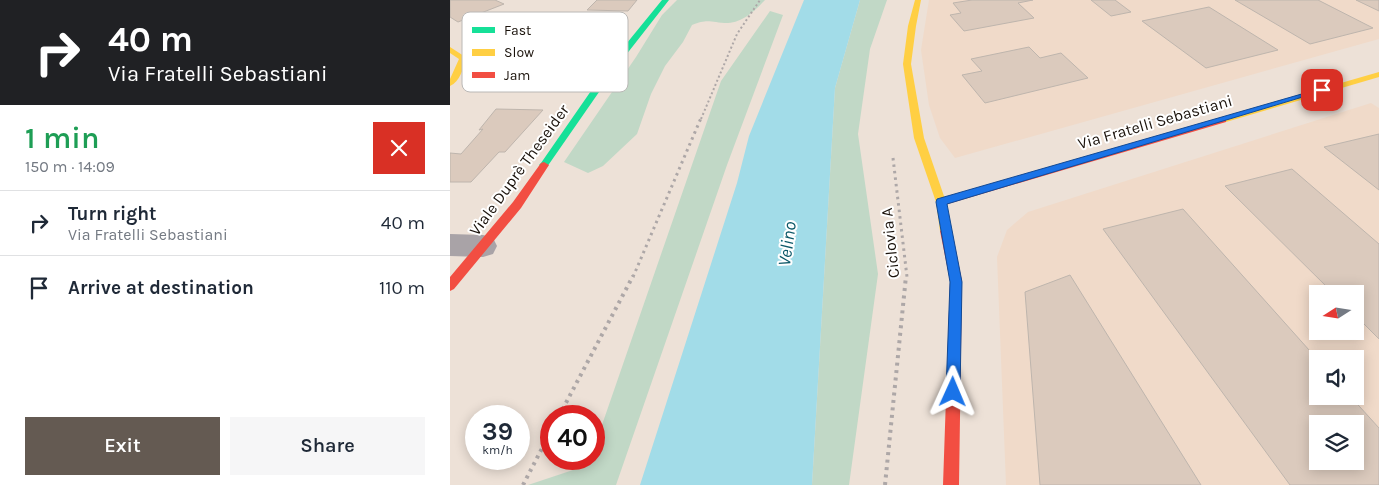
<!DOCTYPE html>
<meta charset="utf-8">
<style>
body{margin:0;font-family:Karla,sans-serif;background:#f6f6f7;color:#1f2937;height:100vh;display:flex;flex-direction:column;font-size:19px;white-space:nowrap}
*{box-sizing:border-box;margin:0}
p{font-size:16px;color:#747a83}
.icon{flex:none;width:28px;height:28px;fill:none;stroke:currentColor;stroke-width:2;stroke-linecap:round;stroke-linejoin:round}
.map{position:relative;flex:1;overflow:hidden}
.sheet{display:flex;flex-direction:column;background:#fff;width:450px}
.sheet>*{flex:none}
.guide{background:#202124;color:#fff;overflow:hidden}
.needle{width:32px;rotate:258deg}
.tools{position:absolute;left:859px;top:285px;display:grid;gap:10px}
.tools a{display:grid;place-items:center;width:55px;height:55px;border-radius:0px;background:#fff;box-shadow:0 2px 12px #0003;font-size:25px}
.speed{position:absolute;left:15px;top:405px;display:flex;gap:10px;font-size:25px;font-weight:700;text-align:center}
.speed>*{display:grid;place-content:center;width:65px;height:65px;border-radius:50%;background:#fff;box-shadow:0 2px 12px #0003;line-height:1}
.speed small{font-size:12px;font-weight:400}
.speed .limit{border:8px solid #d22;background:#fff;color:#111}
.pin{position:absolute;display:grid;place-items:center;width:42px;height:42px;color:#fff;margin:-21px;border-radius:10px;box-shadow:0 2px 8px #0006}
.me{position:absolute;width:55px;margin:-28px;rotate:1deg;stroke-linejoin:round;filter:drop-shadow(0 0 4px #0008)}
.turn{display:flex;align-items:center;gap:18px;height:105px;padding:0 25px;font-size:22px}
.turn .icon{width:65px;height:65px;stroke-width:2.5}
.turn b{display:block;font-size:35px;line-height:42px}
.round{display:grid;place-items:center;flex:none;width:52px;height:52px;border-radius:0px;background:#f6f6f7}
.head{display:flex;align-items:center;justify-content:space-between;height:85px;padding:0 25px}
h1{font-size:30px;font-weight:600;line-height:38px;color:#1e9e55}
.cta{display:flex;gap:10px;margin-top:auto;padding:10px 25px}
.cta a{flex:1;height:58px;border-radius:0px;background:#645a52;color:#fff;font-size:20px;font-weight:600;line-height:58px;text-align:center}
.cta a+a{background:#f6f6f7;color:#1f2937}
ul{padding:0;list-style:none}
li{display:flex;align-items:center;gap:15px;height:65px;padding:0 25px;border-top:1px solid #e0e1e3}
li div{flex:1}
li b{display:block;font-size:19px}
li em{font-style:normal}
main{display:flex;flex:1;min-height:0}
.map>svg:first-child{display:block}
</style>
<main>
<section class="sheet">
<div class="guide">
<div class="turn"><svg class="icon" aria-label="right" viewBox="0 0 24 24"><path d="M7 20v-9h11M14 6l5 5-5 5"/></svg><div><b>40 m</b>Via Fratelli Sebastiani</div></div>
</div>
<div class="head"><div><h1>1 min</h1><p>150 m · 14:09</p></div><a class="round" style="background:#d93025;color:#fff"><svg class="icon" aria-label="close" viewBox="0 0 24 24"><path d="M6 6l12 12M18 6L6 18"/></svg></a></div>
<ul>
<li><svg class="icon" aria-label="right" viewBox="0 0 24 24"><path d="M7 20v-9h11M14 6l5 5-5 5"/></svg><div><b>Turn right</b><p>Via Fratelli Sebastiani</p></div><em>40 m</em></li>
<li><svg class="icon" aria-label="arrive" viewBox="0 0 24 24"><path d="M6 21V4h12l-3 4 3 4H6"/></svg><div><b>Arrive at destination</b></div><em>110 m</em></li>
</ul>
<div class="cta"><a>Exit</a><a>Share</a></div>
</section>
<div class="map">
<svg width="929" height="485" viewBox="0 0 929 485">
<rect width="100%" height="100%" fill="#ede1d7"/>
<g fill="#f0dac9" fill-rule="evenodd">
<polygon points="479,0 929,0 929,39 505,158 490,138 479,105 471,50"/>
<path d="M921,103L929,108V485H556L547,257L557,230L578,212ZM868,294H905V331H868ZM868,359H905V396H868ZM868,424H905V461H868Z"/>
</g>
<g fill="#c1d8c6">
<path d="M227,0H315C306,10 292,23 278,23C261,23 259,18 242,25L233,42L215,66L201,94L187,134L153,166L138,173L114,162L186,57L212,15Z"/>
<polygon points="410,0 437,0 420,49 408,134 428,274 399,485 362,485 385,88"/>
<polygon points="320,11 333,15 277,165 166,485 78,485 138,465 140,459 144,459 144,448 271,81"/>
</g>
<polygon fill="#a2dce8" points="354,0 410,0 385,88 362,485 190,485 287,183 299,136"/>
<g fill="#dbcabd" stroke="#beb5ad" fill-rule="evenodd">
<polygon points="0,0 45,0 54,4 8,22 0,17"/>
<polygon points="147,0 187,0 178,11 137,10"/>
<polygon points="522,0 583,0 568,3 584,18 514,31 500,15 511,13 503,3"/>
<polygon points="641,0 665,0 681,12 661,16"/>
<polygon points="785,0 868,0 923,28 860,44"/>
<polygon points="906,0 929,0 929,11"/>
<polygon points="759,7 828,50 756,68 692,21"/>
<polygon points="579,47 590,58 611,53 638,78 535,103 512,75 532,71 521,59"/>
<polygon points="46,109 93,110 55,152 49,152 21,182 0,182 0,153 11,154 33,129 29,130"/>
<polygon points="929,134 929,190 874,147"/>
<polygon points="842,169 929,244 929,339 905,315 905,294 884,294 775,186"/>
<path d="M733,209L868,360V396H900L929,428V485H840L653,229ZM868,424H905V461H868Z"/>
<polygon points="620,275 751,485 590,485 575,292"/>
</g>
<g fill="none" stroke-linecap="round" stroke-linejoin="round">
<polyline stroke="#ada7a7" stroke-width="2" stroke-dasharray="2 2.5" stroke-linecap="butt" points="251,119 287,34 310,0"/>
<g stroke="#ada7a7" stroke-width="3" stroke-dasharray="2.5 4" stroke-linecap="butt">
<polyline points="443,158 457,277"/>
<polyline points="183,277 251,118"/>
</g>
<g stroke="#ada7a7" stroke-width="4" stroke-dasharray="3 4.5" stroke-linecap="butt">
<polyline points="109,416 183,276"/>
<polyline points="73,485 101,431"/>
<polyline points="435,485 456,276"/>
</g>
<polygon fill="#a9a3a7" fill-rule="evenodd" points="0,234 33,235 43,238 47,246 43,254 33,257 0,256"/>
<polygon fill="#16e098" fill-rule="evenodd" points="212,0 219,0 165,69 97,167 91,167 89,165 91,163 159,65"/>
<g fill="#ffcf43" fill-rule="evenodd">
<polygon points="465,0 471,0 466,26 461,64 474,138 496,202 502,231 496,235 490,231 486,202 464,138 453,64 458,26"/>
<path d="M0,47L17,58C13,68 10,82 0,86V79L9,59L0,53Z"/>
<polygon points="929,72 929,77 776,122 770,122 769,120 770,118"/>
</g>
<g fill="#f24e42" fill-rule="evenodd">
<polygon points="773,117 776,118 776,122 491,206 486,202 491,198"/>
<polygon points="94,162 99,165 71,208 4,289 0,291 0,277 63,202 91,163"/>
<polygon points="496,227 502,231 512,281 509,485 493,485 500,281 490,231"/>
</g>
</g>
<polygon fill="#1a73e8" stroke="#114b97" points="869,89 876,90 497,204 512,282 510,392 508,397 503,399 498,397 496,392 500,282 486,202 487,199"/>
<g text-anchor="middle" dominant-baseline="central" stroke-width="4" stroke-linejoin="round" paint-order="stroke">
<g font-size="16" fill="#1a120b" stroke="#fff">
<text transform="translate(705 122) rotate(-16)">Via Fratelli Sebastiani</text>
<text transform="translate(69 170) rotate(-54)">Viale Duprè Theseider</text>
<text transform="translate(440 243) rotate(-96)">Ciclovia A</text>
</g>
<g font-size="18" font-style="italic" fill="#0d5969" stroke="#fff">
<text transform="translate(337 244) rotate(-82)">Velino</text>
</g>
</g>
<rect x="12" y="12" width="166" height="80" rx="8" fill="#fff" stroke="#bab8b6" stroke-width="1"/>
<rect x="22" y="27" width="23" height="6" fill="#16e098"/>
<rect x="22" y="49" width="23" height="7" fill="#ffcf43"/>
<rect x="22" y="72" width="23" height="6" fill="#f24e42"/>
<g font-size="14" fill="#1a120b">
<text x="54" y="35">Fast</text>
<text x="54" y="57">Slow</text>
<text x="54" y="80">Jam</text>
</g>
</svg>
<div class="tools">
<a><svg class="needle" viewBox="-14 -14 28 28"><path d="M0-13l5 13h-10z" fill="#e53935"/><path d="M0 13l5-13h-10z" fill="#747a83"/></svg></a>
<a><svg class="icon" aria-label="sound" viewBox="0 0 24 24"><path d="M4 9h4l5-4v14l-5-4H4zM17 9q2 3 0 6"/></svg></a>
<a><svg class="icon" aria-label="layers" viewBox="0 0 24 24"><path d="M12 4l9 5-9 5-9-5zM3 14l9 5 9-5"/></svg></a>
</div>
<div class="speed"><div>39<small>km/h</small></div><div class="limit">40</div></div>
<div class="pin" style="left:872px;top:90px;background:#d93025"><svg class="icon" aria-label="arrive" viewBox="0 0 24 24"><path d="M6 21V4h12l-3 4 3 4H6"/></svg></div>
<svg class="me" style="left:503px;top:392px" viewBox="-20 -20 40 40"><path d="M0-17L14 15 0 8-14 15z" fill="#1a73e8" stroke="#fff" stroke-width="4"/></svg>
</div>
</main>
